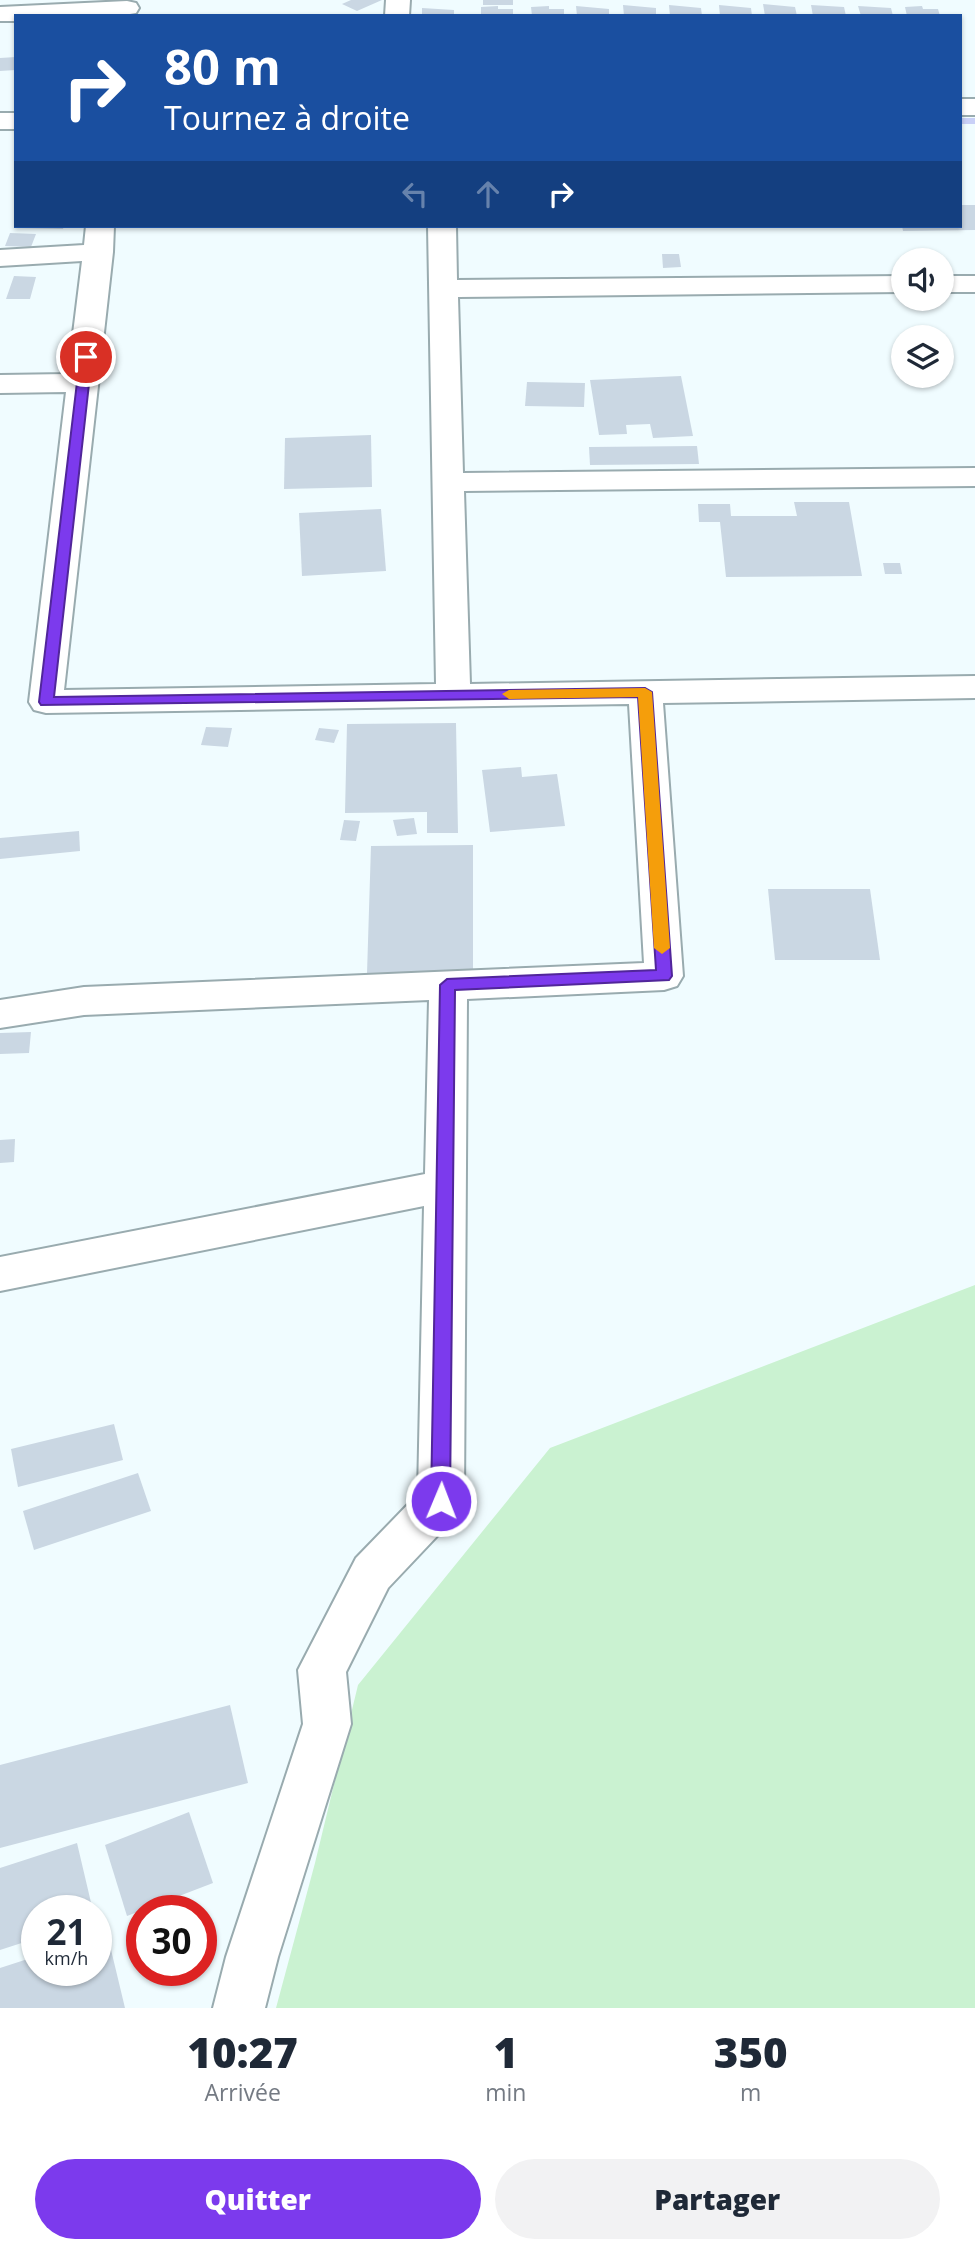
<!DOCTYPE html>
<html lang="fr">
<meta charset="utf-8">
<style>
body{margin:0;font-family:"Open Sans",sans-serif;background:#f2f2f3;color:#1f2937;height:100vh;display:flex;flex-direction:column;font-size:26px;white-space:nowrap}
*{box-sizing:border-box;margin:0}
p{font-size:23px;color:#747a83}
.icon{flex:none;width:38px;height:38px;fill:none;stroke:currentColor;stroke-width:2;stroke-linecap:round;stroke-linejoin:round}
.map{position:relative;height:2008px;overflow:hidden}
.sheet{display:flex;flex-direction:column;background:#fff;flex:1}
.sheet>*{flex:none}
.hud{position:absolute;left:14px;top:14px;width:948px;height:214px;border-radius:0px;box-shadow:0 2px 5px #0004;background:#1a4fa0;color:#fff;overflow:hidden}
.fabs{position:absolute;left:891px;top:248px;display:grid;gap:14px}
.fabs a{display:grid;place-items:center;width:63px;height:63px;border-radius:50%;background:#fff;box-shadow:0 2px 5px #0004;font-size:35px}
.speed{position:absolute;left:21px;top:1895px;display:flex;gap:14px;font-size:35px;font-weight:700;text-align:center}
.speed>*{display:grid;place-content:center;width:91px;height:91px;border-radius:50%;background:#fff;box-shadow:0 2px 5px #0004;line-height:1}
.speed small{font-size:18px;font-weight:400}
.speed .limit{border:10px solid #d22;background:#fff;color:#111}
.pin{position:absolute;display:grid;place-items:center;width:60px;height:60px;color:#fff;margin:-30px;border:4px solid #fff;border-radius:50%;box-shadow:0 2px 7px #0007}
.me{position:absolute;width:77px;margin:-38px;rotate:1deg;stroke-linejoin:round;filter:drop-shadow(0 0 5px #0008)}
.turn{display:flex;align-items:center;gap:24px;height:147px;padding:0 35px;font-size:32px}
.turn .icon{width:91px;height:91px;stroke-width:2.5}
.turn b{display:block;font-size:49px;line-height:60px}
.lanes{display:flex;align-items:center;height:66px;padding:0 35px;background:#0003;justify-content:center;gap:35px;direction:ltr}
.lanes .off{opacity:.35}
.eta{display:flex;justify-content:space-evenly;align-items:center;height:119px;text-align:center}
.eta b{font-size:42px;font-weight:800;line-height:49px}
.action{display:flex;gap:14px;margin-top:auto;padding:14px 35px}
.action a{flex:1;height:80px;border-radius:42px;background:#7c3aed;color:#fff;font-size:28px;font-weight:800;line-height:80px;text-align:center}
.action a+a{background:#f2f2f3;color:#1f2937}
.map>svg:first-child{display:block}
</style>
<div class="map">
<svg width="975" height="2008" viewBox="0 0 975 2008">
<rect width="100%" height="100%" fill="#f0fcff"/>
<polygon fill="#caf2d1" points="975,1285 975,2008 276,2008 315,1863 358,1685 550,1448"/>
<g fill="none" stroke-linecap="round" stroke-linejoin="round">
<rect fill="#c9d0f7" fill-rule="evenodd" x="961" y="118" width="14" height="6"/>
</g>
<g fill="#cad7e3">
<polygon points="351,0 382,0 357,11 342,4"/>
<rect x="483" y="0" width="30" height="5"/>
<polygon points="763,4 795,7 797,16 765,16"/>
<polygon points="623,5 656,8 656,16 624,16"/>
<polygon points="669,5 701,8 702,16 670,16"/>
<polygon points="719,5 751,8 752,16 720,16"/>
<polygon points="811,5 844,7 846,16 813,16"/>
<polygon points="498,6 498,9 513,9 513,16 481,16 481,7"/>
<polygon points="549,6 549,9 564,9 564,16 532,16 531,7"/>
<polygon points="576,6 609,9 609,16 577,16"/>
<polygon points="858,6 891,8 893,16 861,16"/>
<polygon points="922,6 923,9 938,9 940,16 907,16 905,7"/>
<polygon points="422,8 454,10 454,16 422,16"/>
<polygon points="16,57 16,70 0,71 0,58"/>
<polygon points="961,205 975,205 975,230 903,231 902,226 961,226"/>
<polygon points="21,226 64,226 63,229 21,228"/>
<polygon points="10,233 36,234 31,247 5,246"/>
<polygon points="662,254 679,254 681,267 663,268"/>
<polygon points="14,276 36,277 30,299 6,299"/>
<polygon points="681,376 693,436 653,438 650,424 626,425 627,434 599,435 590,380"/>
<polygon points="527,382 585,383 584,407 525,406"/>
<polygon points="371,435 372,487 284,489 285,438"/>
<polygon points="697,446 699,464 590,465 589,447"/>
<polygon points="794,502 849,502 862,576 726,577 720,522 699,522 698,504 730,504 731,516 797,516"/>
<polygon points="381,509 386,571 302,576 299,513"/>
<polygon points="883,563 900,563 902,574 885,574"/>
<polygon points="456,723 458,833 427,833 427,812 345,813 347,724"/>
<polygon points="206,727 232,728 228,747 201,745"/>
<polygon points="319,728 339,730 334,743 315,740"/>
<polygon points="521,767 522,777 557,774 565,826 490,832 482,770"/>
<polygon points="414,818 417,834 397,836 393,820"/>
<polygon points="344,820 360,821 356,841 340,840"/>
<polygon points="79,831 80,851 0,859 0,838"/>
<polygon points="473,845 473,972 367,973 371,846"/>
<polygon points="768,889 870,889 880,960 775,960"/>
<polygon points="31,1032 29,1053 0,1054 0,1033"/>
<polygon points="15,1139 14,1162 0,1163 0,1140"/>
<polygon points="114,1424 123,1460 18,1487 11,1449"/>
<polygon points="138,1473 151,1511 34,1550 23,1511"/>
<polygon points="230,1705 248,1783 0,1848 0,1765"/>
<polygon points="189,1812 213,1883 127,1916 105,1845"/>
<polygon points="77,1843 93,1911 37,1911 37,1938 0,1950 0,1868"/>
<polygon points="107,1933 125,2008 0,2008 0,1968 37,1956 37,1970 96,1970 96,1937"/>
</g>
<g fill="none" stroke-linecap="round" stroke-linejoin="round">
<defs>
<g id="street">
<polygon points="386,0 410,0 409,16 385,16"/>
<polygon points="127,1 136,3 139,8 136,13 118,16 16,16 16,21 0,21 0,7"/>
<rect x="961" y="99" width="14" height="16"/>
<rect x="0" y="113" width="16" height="16"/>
<polygon points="86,226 114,226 113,252 64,690 436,684 428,226 456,226 457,280 903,276 903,292 458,297 463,473 975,468 975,486 464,491 470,684 975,676 975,698 663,703 683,976 677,986 664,990 467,999 464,1501 457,1515 388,1588 346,1672 351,1724 278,1957 265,2008 213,2008 226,1957 303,1724 298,1670 356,1558 418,1494 424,1206 0,1291 0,1257 425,1174 429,1000 84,1015 0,1028 0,1000 84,987 644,963 629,704 46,713 34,710 29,702 66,392 0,393 0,375 68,374 82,261 0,266 0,250 84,245"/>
<rect x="942" y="276" width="33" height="16"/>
</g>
</defs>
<use href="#street" stroke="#99abaf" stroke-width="4"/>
<use href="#street" fill="#fff" fill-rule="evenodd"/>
</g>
<polygon fill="#7c3aed" stroke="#51269a" stroke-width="2" points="86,353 92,357 54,697 645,688 652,692 672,976 669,980 455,990 450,1501 447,1506 441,1509 434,1506 431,1501 440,985 447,979 656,970 638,697 41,705 39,702 80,357"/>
<polygon fill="#f59e0b" points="645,688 652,692 670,948 662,954 654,948 638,697 509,699 502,694 509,690"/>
</svg>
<div class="fabs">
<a><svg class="icon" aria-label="sound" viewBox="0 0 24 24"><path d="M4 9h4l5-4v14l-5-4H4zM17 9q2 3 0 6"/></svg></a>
<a><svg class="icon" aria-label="layers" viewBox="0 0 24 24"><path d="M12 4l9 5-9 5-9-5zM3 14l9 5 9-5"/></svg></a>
</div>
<div class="speed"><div>21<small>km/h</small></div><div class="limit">30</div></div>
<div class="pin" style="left:86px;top:357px;background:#d93025"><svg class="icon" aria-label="arrive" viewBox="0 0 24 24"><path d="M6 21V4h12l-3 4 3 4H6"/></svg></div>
<svg class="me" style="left:441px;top:1501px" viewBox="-20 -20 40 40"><circle r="17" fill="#7c3aed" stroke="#fff" stroke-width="3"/><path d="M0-11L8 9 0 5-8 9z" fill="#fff"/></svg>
<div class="hud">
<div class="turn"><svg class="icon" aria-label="right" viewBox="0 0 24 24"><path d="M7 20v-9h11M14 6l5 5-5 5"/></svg><div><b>80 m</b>Tournez à droite</div></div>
<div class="lanes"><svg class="icon off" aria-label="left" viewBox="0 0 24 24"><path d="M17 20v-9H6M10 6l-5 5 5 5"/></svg><svg class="icon off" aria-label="ahead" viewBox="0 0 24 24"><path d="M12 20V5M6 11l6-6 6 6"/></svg><svg class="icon" aria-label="right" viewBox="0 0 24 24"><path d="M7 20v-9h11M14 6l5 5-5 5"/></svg></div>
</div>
</div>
<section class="sheet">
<div class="eta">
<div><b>10:27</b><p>Arrivée</p></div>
<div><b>1</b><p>min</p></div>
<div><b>350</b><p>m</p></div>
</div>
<div class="action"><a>Quitter</a><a>Partager</a></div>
</section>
